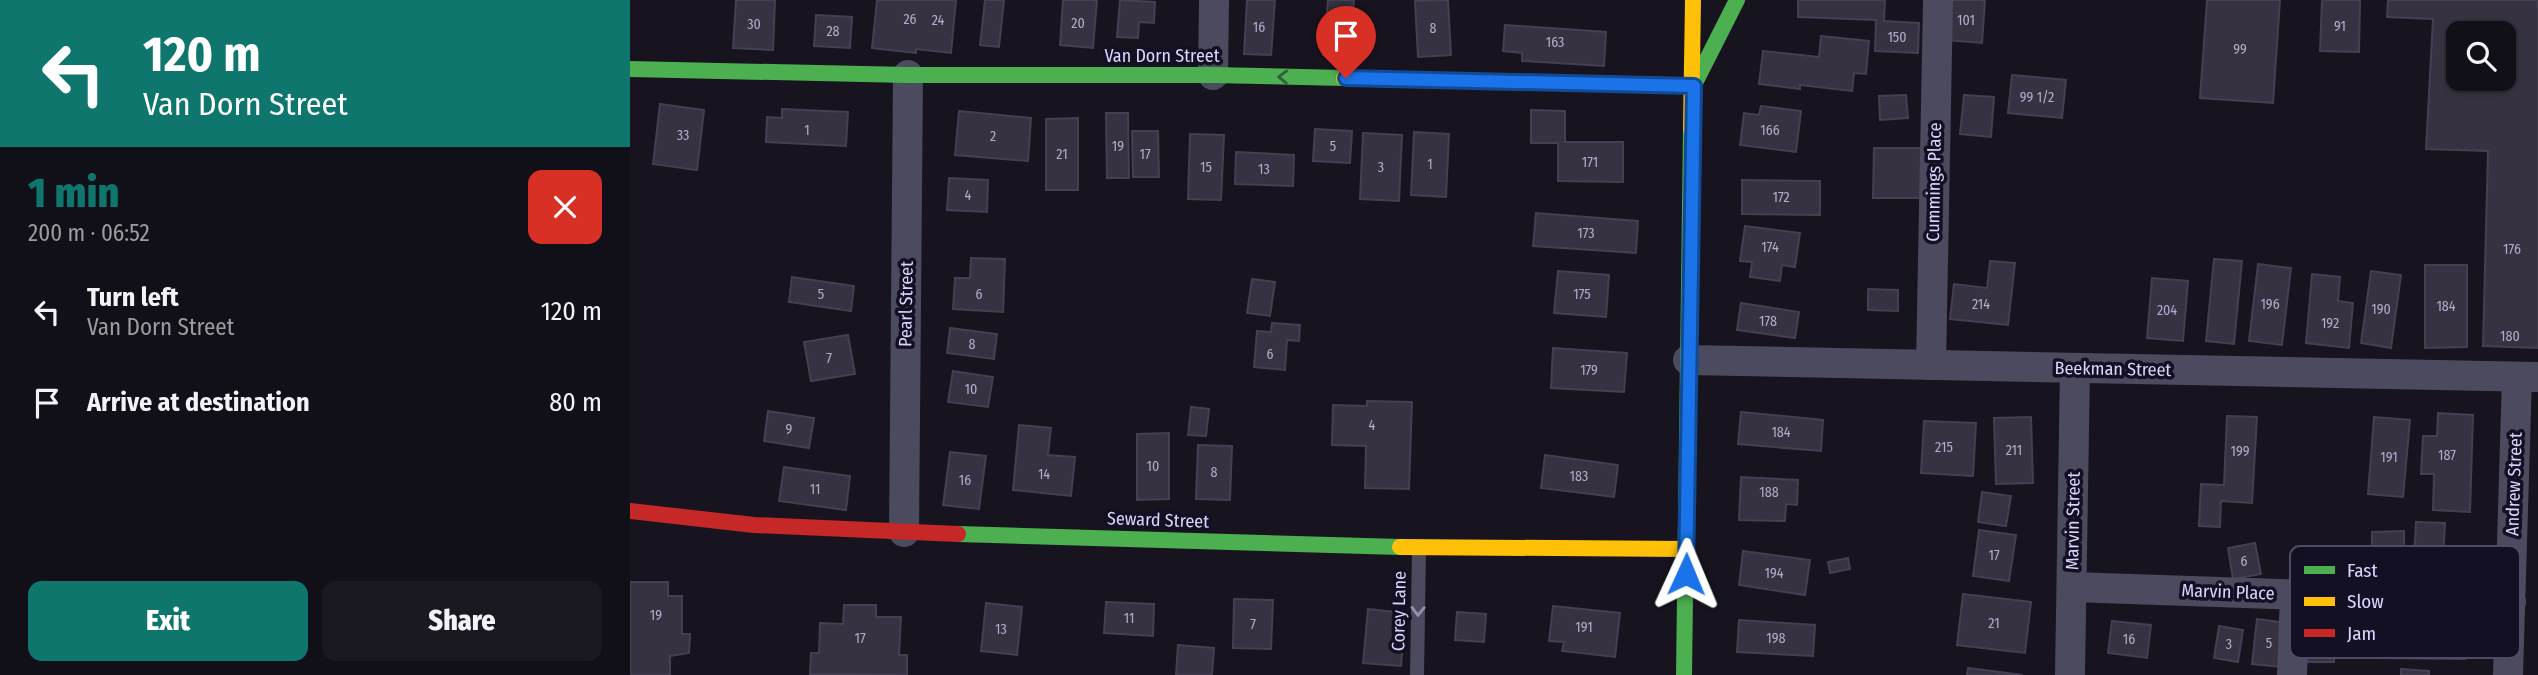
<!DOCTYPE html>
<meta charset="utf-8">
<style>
body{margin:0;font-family:"Fira Sans Condensed",sans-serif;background:#1a1820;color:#f1f3f6;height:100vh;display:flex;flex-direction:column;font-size:26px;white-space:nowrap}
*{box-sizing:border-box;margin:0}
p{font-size:23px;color:#9c9ca1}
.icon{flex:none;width:38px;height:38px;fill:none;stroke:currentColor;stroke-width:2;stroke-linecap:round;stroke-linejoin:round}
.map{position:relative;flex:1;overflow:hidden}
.drawer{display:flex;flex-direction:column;background:#110f17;width:630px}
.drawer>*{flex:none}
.guide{background:#0f766e;color:#fff;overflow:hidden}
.fabs{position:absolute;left:1816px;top:21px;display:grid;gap:14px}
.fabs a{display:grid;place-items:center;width:70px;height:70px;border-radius:14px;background:#110f17;box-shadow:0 2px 5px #0004,0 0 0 2px #302f36;font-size:35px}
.pin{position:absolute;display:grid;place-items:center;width:60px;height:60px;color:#fff;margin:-72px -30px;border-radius:50% 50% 50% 0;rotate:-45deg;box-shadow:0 0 7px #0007}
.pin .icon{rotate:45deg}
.me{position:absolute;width:77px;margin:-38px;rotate:1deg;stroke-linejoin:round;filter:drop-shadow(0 0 5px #0008)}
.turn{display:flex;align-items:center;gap:24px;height:147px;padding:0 28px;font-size:32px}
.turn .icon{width:91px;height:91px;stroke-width:2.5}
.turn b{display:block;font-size:49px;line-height:60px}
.round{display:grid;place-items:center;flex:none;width:74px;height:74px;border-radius:14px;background:#1a1820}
.summary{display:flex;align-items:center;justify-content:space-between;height:119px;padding:0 28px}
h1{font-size:42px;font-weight:800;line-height:52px;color:#0f766e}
.action{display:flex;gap:14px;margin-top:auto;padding:14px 28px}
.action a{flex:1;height:80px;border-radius:14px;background:#0f766e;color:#fff;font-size:28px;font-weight:800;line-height:80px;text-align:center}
.action a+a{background:#1a1820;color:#f1f3f6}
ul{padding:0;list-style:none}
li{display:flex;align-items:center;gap:21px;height:91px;padding:0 28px}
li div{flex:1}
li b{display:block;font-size:26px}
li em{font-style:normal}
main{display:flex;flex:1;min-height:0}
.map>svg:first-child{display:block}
</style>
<main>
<section class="drawer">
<div class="guide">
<div class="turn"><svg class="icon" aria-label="left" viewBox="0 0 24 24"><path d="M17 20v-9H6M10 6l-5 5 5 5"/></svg><div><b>120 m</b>Van Dorn Street</div></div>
</div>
<div class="summary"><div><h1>1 min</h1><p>200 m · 06:52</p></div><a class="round" style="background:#d93025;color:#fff"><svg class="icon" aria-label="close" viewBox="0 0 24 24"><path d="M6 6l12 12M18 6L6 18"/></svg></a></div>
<ul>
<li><svg class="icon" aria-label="left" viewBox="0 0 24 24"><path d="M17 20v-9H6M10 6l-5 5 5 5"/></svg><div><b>Turn left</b><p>Van Dorn Street</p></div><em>120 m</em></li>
<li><svg class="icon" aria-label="arrive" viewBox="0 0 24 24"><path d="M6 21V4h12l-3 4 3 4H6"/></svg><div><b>Arrive at destination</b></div><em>80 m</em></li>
</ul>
<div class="action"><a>Exit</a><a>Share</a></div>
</section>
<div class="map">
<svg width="1908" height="675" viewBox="0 0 1908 675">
<rect width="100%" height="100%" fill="#17141f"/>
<g fill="#363241" stroke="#443f53" stroke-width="2" fill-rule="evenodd">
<polygon points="106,0 145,0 143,50 103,48"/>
<polygon points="247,0 326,0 321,53 286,49 286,53 242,48"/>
<polygon points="355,0 374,0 369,47 350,45"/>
<polygon points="433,0 467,0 463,48 430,45"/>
<polygon points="490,0 525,2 524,23 509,22 508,38 487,37"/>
<polygon points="617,0 645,0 641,55 614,54"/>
<polygon points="698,0 724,0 719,57 693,55"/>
<polygon points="818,0 821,55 788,57 785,1"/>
<polygon points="1168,0 1255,0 1254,21 1289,23 1288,53 1245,51 1246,20 1168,17"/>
<polygon points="1319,0 1355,0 1352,43 1316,40"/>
<polygon points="1577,0 1650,0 1643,103 1570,98"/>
<polygon points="1692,0 1730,0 1729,52 1690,51"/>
<path d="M1758,0H1908V348L1853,346L1858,151L1796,149L1803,19L1757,17ZM1829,33H1874V79H1829Z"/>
<polygon points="186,15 222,17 220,48 184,46"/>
<polygon points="875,25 976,32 974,66 892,61 892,53 873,51"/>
<polygon points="1191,36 1239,41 1236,74 1224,73 1222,91 1170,85 1170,89 1129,84 1133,51 1189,57"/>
<polygon points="1382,75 1436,80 1432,118 1378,113"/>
<polygon points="1276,95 1278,118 1250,120 1249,96"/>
<polygon points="1334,95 1364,97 1361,137 1330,134"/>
<polygon points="30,104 74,110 67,170 23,164"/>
<polygon points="1131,106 1171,111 1166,152 1110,145 1114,113 1129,115"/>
<polygon points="152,109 218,112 216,146 136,142 137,117 152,118"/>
<polygon points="901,110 935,111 935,142 993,142 993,182 928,181 928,143 901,143"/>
<polygon points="329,111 401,118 398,161 325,155"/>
<polygon points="476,113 498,113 499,178 477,178"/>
<polygon points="448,118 448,190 416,190 416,119"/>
<polygon points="685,129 722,131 720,163 683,161"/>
<polygon points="502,131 528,131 529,177 503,177"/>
<polygon points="784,132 819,134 816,197 781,195"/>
<polygon points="733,133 772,135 769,201 730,199"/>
<polygon points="560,134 594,135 591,200 558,199"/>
<polygon points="1244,148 1291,148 1291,198 1243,198"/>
<polygon points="606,152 664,155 663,186 605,184"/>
<polygon points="319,178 358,180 357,212 317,210"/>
<polygon points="1112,180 1190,181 1190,215 1112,214"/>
<polygon points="906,213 1008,221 1006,253 903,246"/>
<polygon points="1115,226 1170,233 1165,267 1152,265 1150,281 1120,277 1122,262 1110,261"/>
<polygon points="341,258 375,259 373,312 323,309 325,278 340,278"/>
<polygon points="1584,259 1612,261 1604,344 1576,341"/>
<polygon points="1360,261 1385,263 1378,325 1320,319 1324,284 1357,288"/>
<polygon points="1628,264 1661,268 1652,345 1619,341"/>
<polygon points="1795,265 1837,265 1837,347 1795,348"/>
<polygon points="928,271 979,275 976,317 924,313"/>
<polygon points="1741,271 1771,275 1761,348 1731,343"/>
<polygon points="1682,274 1710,277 1708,301 1723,303 1719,348 1676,343"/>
<polygon points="162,277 224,286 221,311 159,302"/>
<polygon points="1522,278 1558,281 1553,341 1517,338"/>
<polygon points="622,279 645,282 640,316 617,313"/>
<polygon points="1238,289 1268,290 1268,311 1238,310"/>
<polygon points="1111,303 1169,312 1165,338 1107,330"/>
<polygon points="642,323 670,325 669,341 657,340 655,370 624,367 627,331 641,332"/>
<polygon points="320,328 367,334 364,359 317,353"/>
<polygon points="218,335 225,374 181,381 174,342"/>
<polygon points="923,348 997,353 994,392 921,388"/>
<polygon points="323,371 363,377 358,407 318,402"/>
<polygon points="737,401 782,402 779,489 735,488 736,446 702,445 703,405 737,406"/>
<polygon points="561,407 579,409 576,436 558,435"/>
<polygon points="138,411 184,418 179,448 134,441"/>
<polygon points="1111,412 1193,420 1191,451 1108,444"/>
<polygon points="1808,413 1843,415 1840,512 1803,510 1804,474 1791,474 1793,436 1807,436"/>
<polygon points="1597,416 1627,417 1622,503 1591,501 1590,527 1569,526 1571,484 1594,485"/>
<polygon points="1401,417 1403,483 1366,484 1364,418"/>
<polygon points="1744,417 1780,420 1773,497 1738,494"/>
<polygon points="1294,421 1346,423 1343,476 1291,473"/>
<polygon points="389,425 421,428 418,455 445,457 441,496 383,490"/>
<polygon points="539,433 539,499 507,500 507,434"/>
<polygon points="568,445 602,446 600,500 566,499"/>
<polygon points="320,452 356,456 349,509 313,505"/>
<polygon points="915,455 988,465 984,497 911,488"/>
<polygon points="154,467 220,476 216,510 149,501"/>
<polygon points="1111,477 1168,480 1167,505 1156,504 1155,521 1109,520"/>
<polygon points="1352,492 1381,496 1376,526 1348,522"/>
<polygon points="1786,522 1815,523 1812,578 1783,577"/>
<polygon points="1349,530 1386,535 1379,581 1343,576"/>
<polygon points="1774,531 1774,564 1742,565 1742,532"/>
<polygon points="1625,543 1631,574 1603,579 1598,548"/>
<polygon points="1113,551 1180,560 1175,595 1109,585"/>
<polygon points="1218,558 1220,569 1200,573 1198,562"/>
<polygon points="0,582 38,582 38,596 52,596 52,634 60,634 59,653 40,656 40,675 0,675"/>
<polygon points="1333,594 1401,602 1395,653 1327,645"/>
<polygon points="604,599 643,600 641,649 603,648"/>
<polygon points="476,602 524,604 523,636 474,633"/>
<polygon points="356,603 392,607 387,655 351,651"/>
<polygon points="214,605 246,605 246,617 271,617 269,655 277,655 277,675 180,674 181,653 189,653 190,623 213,624"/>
<polygon points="923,606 990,613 985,657 932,651 934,642 919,641"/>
<polygon points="738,609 775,613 771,666 733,663"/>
<polygon points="827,612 856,614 854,642 825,640"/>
<polygon points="1627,619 1657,623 1651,667 1622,664"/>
<polygon points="1109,620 1185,625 1183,656 1107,652"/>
<polygon points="1482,621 1521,625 1517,658 1478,653"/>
<polygon points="1589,626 1613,630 1608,662 1584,658"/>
<polygon points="1678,630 1705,631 1704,662 1677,662"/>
<polygon points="1748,632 1835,633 1835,659 1748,658"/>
<polygon points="548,645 584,648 582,675 546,675"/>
<polygon points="1338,668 1393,675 1337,675"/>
<polygon points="1771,669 1799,671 1799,675 1771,675"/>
</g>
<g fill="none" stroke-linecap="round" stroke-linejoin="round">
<polyline stroke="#4c4a5f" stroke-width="14" points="787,675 789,549"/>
<g stroke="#4c4a5f" stroke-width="30">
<polyline points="583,75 584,0"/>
<polyline points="1058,360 1908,377"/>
<polyline points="1301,365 1308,0"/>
<polyline points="274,532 278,75"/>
<polyline points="1442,587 1881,602"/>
<polyline points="1440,675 1445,368"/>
<polyline points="1662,675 1665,595"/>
<polyline points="1878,675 1887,377"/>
</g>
<g stroke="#4caf50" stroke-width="16">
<polyline points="0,69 278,75 583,75 714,78"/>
<polyline points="1066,81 1107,0"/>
<polyline points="328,534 770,547"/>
<polyline points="1054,675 1061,129"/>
</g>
<g stroke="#ffc107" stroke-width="16">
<polyline points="714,78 1064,86"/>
<polyline points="1061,129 1063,0"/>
<polyline points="770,547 1056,549"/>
</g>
<polyline stroke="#c62828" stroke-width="16" points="0,511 124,525 328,534"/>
</g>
<defs><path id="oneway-chevron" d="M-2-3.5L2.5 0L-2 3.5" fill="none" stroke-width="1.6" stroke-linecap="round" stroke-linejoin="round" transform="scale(1.75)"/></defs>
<use stroke="#30603a" href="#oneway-chevron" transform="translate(653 77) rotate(-179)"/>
<use stroke="#9490ae" href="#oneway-chevron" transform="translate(788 611) rotate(91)"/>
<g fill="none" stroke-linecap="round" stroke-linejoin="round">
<defs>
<polyline id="route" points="716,78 1064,86 1056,574"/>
</defs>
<use href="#route" stroke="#114b97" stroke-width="18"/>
<use href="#route" stroke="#1a73e8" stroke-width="12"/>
</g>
<g text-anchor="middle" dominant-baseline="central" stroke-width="7" stroke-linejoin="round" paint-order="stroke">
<g font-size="14" fill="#b2acce">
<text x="280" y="19">26</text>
<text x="308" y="20">24</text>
<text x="1336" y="20">101</text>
<text x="448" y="23">20</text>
<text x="124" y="24">30</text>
<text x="1710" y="26">91</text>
<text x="629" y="27">16</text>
<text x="803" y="28">8</text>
<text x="203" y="31">28</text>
<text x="1267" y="37">150</text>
<text x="925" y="42">163</text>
<text x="1610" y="49">99</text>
<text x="1407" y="97">99 1/2</text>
<text x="177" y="130">1</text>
<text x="1140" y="130">166</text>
<text x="53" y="135">33</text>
<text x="363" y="136">2</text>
<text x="488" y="146">19</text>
<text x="703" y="146">5</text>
<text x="432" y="154">21</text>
<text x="515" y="154">17</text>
<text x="960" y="162">171</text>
<text x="800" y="164">1</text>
<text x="576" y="167">15</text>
<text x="751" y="167">3</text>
<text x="634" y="169">13</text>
<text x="338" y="195">4</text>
<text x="1151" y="197">172</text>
<text x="956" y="233">173</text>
<text x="1140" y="247">174</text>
<text x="1882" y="249">176</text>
<text x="191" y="294">5</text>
<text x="349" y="294">6</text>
<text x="952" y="294">175</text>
<text x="1351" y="304">214</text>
<text x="1640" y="304">196</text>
<text x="1816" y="306">184</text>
<text x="1751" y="309">190</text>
<text x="1537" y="310">204</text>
<text x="1138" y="321">178</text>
<text x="1700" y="323">192</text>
<text x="1880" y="336">180</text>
<text x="342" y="344">8</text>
<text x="640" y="354">6</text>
<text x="199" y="358">7</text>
<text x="959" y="370">179</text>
<text x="341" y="389">10</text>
<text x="742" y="425">4</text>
<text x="159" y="429">9</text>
<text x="1151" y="432">184</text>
<text x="1314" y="447">215</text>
<text x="1384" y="450">211</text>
<text x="1610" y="451">199</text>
<text x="1817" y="455">187</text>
<text x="1759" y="457">191</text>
<text x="523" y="466">10</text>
<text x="584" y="472">8</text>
<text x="414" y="474">14</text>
<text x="949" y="476">183</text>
<text x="335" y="480">16</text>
<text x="185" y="489">11</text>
<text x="1139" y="492">188</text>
<text x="1364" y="555">17</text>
<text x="1614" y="561">6</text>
<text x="1144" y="573">194</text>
<text x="26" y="615">19</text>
<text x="499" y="618">11</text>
<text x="1364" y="623">21</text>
<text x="623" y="624">7</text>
<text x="954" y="627">191</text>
<text x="371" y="629">13</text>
<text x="230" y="638">17</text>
<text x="1146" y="638">198</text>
<text x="1499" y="639">16</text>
<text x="1639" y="643">5</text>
<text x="1599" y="644">3</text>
</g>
<g font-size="18" fill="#dcd5fd" stroke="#141024">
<text x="532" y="56">Van Dorn Street</text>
<text transform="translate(1304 182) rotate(-89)">Cummings Place</text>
<text transform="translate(276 304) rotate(-89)">Pearl Street</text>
<text transform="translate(1483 369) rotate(1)">Beekman Street</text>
<text transform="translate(1884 484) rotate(-88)">Andrew Street</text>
<text transform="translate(528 520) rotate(2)">Seward Street</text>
<text transform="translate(1443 521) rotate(-89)">Marvin Street</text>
<text transform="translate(1598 592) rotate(2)">Marvin Place</text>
<text transform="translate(769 611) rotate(-89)">Corey Lane</text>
</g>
</g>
<rect x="1660" y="546" width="230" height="112" rx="10" fill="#141024" stroke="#504b65" stroke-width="2"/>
<rect x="1674" y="566" width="31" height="8" fill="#4caf50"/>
<rect x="1674" y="597" width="31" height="9" fill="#ffc107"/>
<rect x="1674" y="629" width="31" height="8" fill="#c62828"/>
<g font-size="19" fill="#dcd5fd">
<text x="1717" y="577">Fast</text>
<text x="1717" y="608">Slow</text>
<text x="1717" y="640">Jam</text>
</g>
</svg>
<div class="fabs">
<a><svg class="icon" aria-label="search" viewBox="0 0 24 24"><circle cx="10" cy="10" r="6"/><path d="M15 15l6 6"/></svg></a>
</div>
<div class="pin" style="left:716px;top:78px;background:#d93025"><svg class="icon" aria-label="arrive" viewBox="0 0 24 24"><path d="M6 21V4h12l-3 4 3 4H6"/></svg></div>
<svg class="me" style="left:1056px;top:574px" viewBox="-20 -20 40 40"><path d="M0-17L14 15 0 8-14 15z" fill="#1a73e8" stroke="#fff" stroke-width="4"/></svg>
</div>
</main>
